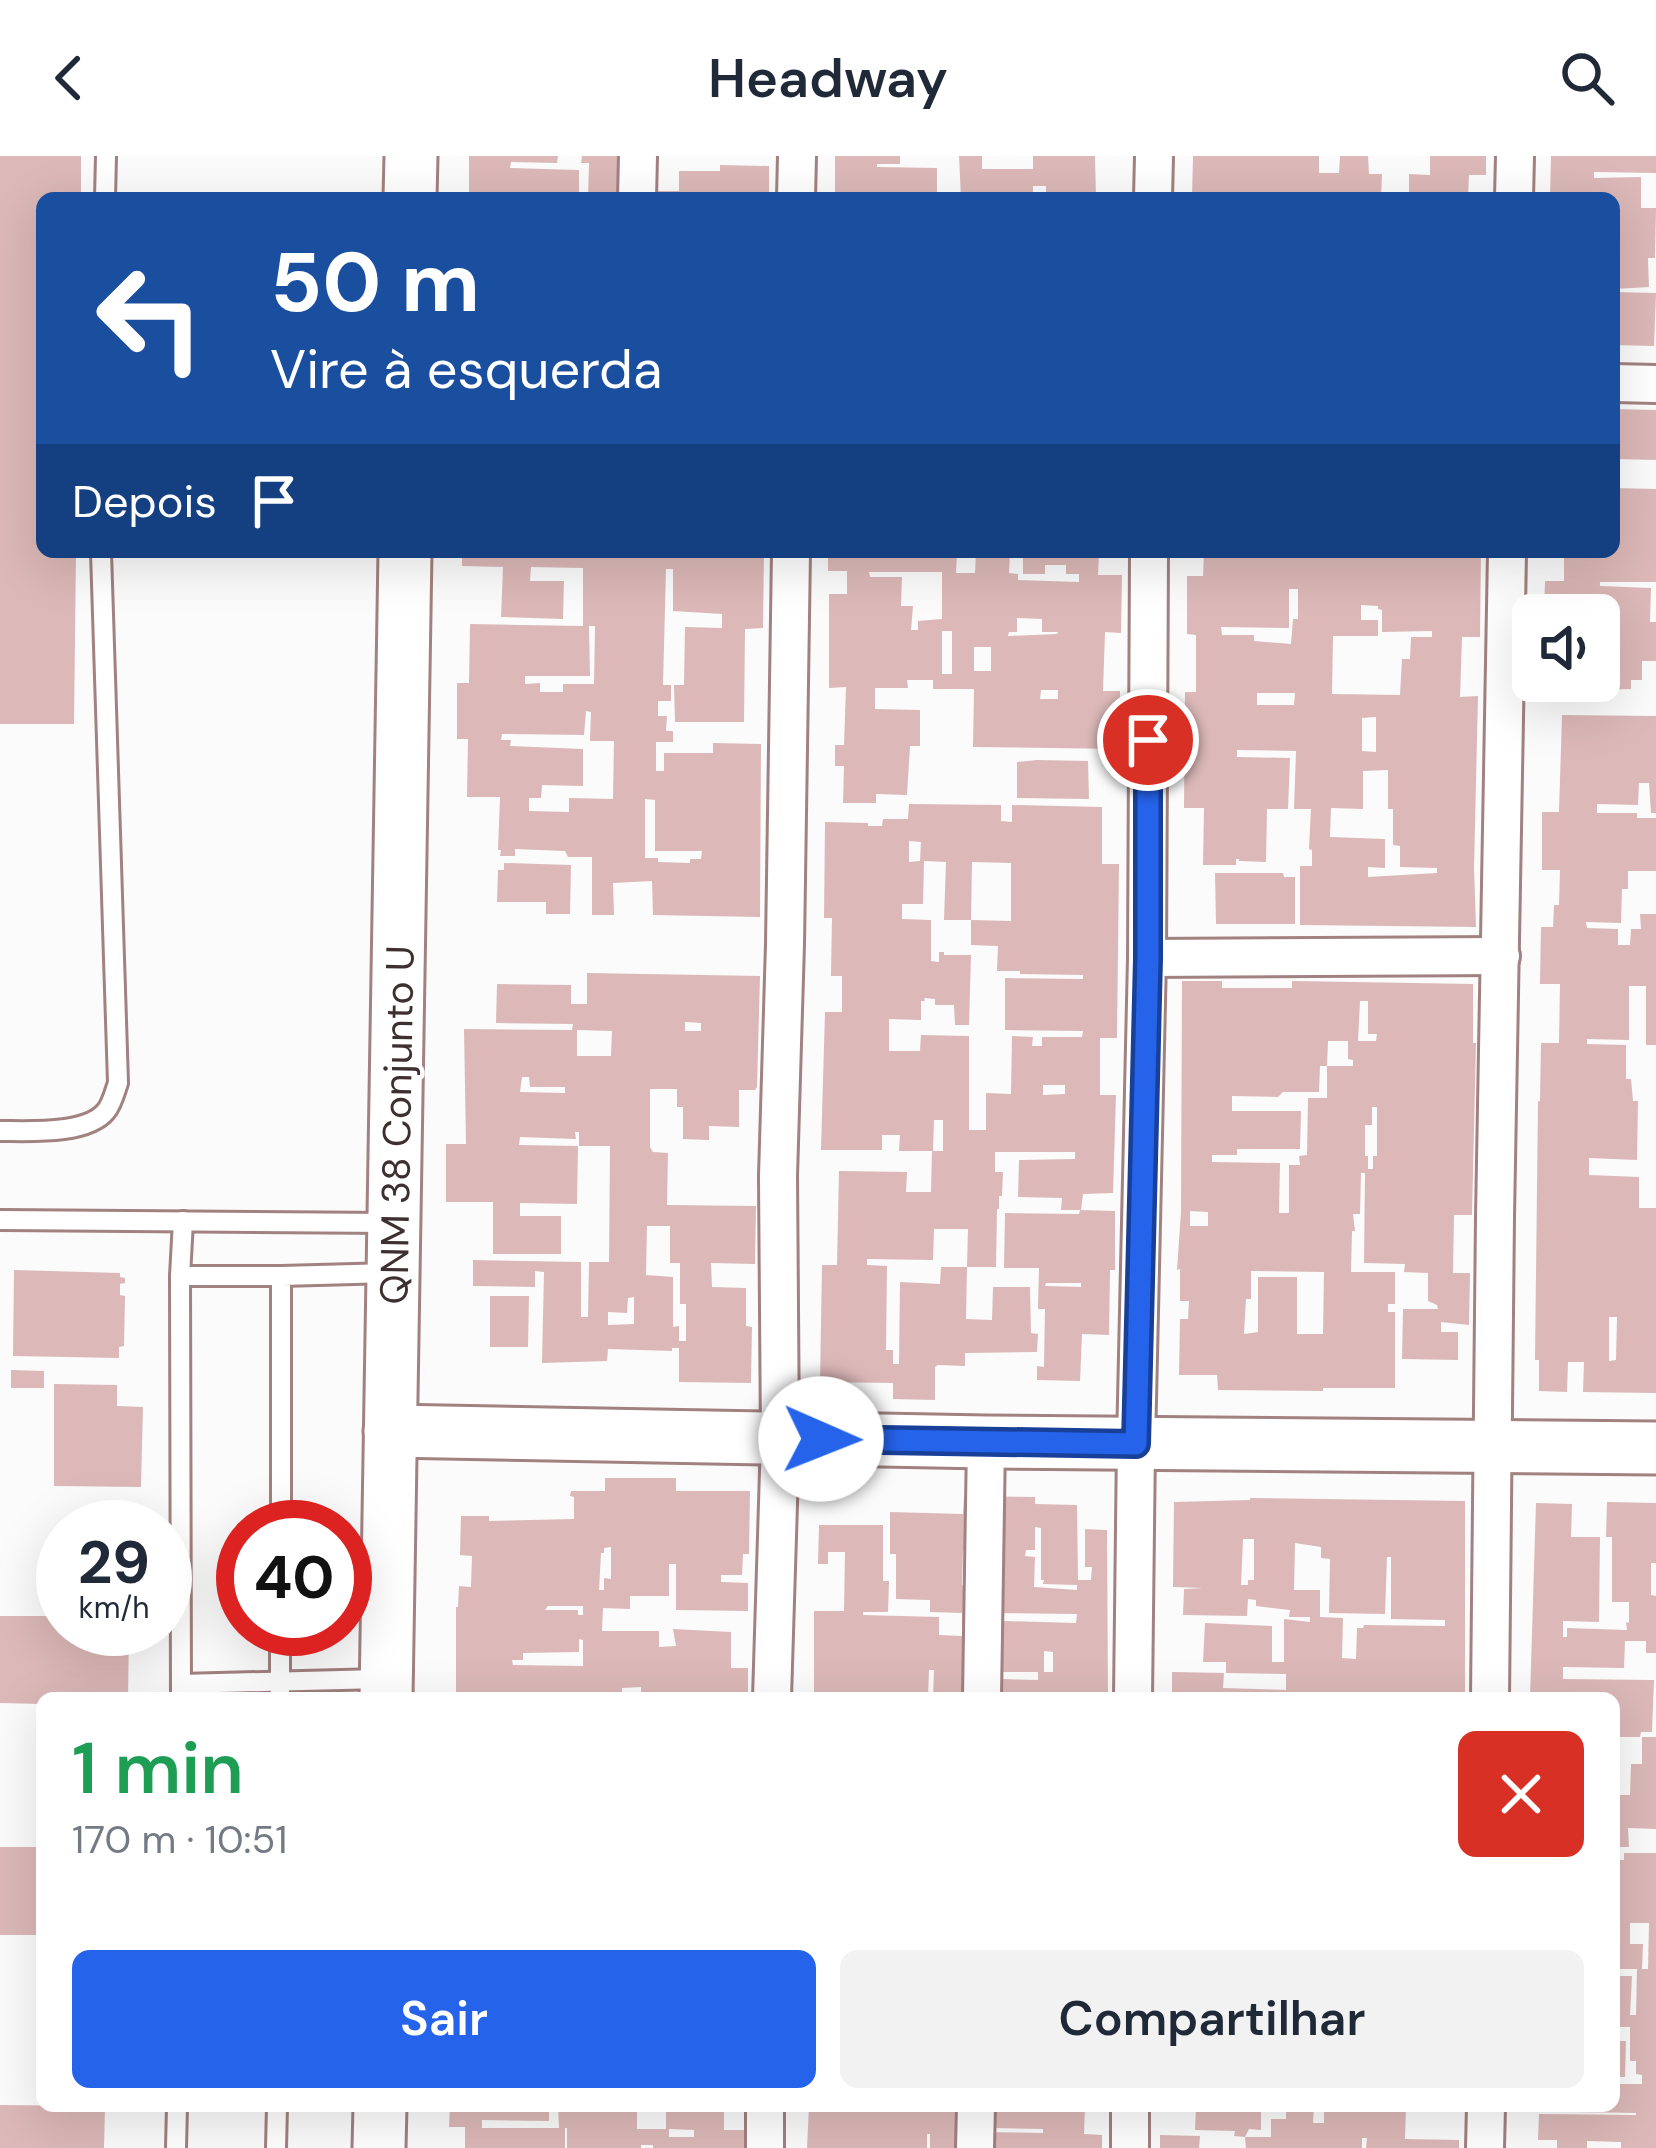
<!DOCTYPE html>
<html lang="pt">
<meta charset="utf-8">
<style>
body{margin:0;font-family:"DM Sans",sans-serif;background:#f2f2f3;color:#1f2937;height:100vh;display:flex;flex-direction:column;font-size:45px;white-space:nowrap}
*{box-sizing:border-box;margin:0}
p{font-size:39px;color:#747a83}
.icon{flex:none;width:66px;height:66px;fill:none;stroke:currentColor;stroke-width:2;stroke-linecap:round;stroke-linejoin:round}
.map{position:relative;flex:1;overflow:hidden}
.side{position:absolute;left:36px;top:1536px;width:1584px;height:420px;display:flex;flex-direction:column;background:#fff;border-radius:18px;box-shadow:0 12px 48px #0002}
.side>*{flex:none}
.guide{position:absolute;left:36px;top:36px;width:1584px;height:366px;border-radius:18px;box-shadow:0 12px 48px #0002;background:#1a4fa0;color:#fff;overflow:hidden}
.controls{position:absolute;left:1512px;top:438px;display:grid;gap:24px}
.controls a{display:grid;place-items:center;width:108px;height:108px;border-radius:18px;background:#fff;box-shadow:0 12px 48px #0002;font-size:60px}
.speed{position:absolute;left:36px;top:1344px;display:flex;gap:24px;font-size:60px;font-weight:700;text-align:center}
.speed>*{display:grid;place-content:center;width:156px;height:156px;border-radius:50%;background:#fff;box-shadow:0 12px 48px #0002;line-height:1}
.speed small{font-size:30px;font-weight:400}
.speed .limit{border:18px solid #d22;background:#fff;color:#111}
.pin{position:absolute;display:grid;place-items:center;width:102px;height:102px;color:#fff;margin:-51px;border:6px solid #fff;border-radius:50%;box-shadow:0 3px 12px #0007}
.me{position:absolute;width:132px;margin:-66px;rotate:91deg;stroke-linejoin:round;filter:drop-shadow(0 0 9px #0008)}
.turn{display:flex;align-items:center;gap:42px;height:252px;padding:0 36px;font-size:54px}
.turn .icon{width:156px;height:156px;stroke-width:2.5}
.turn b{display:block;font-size:84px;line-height:102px}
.then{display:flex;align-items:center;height:114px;padding:0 36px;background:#0003;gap:24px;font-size:45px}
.round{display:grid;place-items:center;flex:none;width:126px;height:126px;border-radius:18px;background:#f2f2f3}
.headline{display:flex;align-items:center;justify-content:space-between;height:204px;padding:0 36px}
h1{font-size:72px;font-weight:600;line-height:90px;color:#1e9e55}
.action{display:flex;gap:24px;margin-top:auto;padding:24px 36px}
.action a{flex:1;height:138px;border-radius:18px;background:#2563eb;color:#fff;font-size:48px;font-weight:600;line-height:138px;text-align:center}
.action a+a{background:#f2f2f3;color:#1f2937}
header{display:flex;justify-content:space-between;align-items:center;height:156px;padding:0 36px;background:#fff;font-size:54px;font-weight:600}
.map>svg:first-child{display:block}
</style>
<header><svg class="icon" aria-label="back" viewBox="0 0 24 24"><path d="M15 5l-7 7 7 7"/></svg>Headway<svg class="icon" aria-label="search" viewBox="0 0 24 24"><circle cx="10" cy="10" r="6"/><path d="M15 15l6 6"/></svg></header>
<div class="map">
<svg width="1656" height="1992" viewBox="0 0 1656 1992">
<rect width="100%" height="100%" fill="#fbfbfb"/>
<g fill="#dcb8b8" fill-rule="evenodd">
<polygon points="0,0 81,0 81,42 42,42 42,396 76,396 74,568 0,568"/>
<polygon points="469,0 558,0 557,7 511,6 510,12 579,14 579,42 469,42"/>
<polygon points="582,0 623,0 650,42 588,42 589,7 581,7"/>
<polygon points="835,0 900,0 900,8 877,8 877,11 937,12 937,42 835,42"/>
<polygon points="959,0 982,0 982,13 1033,13 1033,0 1095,0 1096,42 1046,42 1046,30 1033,30 1033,42 961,42"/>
<polygon points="1193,0 1319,0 1319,17 1339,17 1340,0 1368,0 1369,18 1382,18 1381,42 1192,42"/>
<polygon points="1430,0 1486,0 1486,19 1469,19 1468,42 1400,42 1400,37 1409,37 1409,18 1430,19"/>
<polygon points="1551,0 1656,0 1656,17 1594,16 1594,22 1641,21 1641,52 1656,52 1655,102 1648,102 1649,131 1614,133 1614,42 1550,42"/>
<polygon points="720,9 769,10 769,42 656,42 656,35 679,35 679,15 720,15"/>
<polygon points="1614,136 1656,137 1654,190 1614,189"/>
<polygon points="1614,253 1656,254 1656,304 1614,303"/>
<polygon points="1614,332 1656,333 1656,426 1600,426 1600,430 1651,432 1650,466 1656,466 1656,505 1642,505 1642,524 1631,524 1631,533 1597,534 1597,542 1544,541 1544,525 1599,525 1599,459 1544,459 1545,425 1564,425 1564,396 1614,396"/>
<path d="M462,396H764L763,472L745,473L744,566H675L674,529H684L685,471L722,472V458L673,455V413H666L663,529H671V545H658V560H667L666,575H673V586H656V615H664V597H713V587L761,588L760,761L653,759L652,725L613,727L614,759H592V701H568L565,695L515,693V700H500L501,694H498L500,641H467L468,583H457V527H469L470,468L583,470V412L531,411L530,425H564L563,463L501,461L503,411L462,410ZM589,470H595L594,528H563V536H540V527L525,528V520H590ZM586,555L591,556L590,585H614L613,643L569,642V656L529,655V642H541L542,629L583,630V593L510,590L511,584H501L502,578L584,579ZM645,643L655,644V695H702L701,703H690V707L658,706V702H645Z"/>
<path d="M828,396H957L956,417H975L976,396H1010L1009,417L1018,418V424L1079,426V418H1066V409H1045V418H1023V401L1018,400V396H1099L1098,419H1122L1121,477L1105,476L1103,535H1120L1119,593L973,591L974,533H933V524H907L908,532H875V553L920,554V590H910L907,639L876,638V647H843L844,610H835V589H844L846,531L829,532V438H847V415H828ZM869,416H942V463L918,465V474H911L913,450H901L902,421H870ZM1017,462L1042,463V476H1058L1057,478L1008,480L1009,476H1017ZM942,475H952V518H942ZM974,491H991V515H974ZM1041,534H1058V543H1040Z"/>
<path d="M1204,396H1481L1480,481H1462L1460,541L1478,540L1474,712L1476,771L1300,769V710H1312V694L1309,693L1311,653H1294L1296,595L1237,594V601L1290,602L1288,653H1267L1266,706L1239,705V703H1236V709H1203L1204,652H1184L1185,536H1196V479L1187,478V420H1203ZM1289,433H1298V463H1293L1291,488L1254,485V479H1222L1221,471L1289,472ZM1361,449L1378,450V453L1382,454V476L1432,475V481H1411L1410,503H1402L1400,539L1332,538L1333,480H1378V464H1361ZM1257,537H1295L1294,549H1257ZM1376,561V596L1362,595V562ZM1388,614V653H1393V689L1400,690V711L1437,712V717L1368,721V711L1385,712V683L1330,681L1331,652L1363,653V615Z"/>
<path d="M1562,559L1656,560V657H1651L1649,627H1639L1638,649L1597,648V657H1637V662H1656V715H1628V733H1622L1621,767L1586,766L1587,772L1618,773V789H1630L1631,773H1641L1640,758H1656V889H1646V830H1629V884L1587,883V888L1626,889V923H1631L1633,945H1638L1637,1004L1589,1002V1019L1639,1021V1052H1656V1237L1583,1236L1584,1206H1568L1567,1236L1539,1235V1204H1535L1538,945H1540L1541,887H1559L1560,828H1540L1541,771H1553L1554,749H1559L1560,714H1542V656H1559ZM1609,1161H1617L1616,1204L1609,1205Z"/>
<polygon points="1037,604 1088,605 1089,643 1017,642 1017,606"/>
<path d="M909,648L1001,649V665L1012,666V649L1102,651V708H1119L1117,882H1100V939H1116L1113,1037L1083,1038L1081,1054H1061L1062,1042L1018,1041L1019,1004L1075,1003V996H995V1016H1003L1002,1040H999V1053H997L996,1111H967L968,1073H934L933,1104L867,1103V1109L887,1110L886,1194H893V1208H899L900,1126L940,1128L941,1111H967L966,1163L992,1164L993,1131H1030L1031,1177L1038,1178L1037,1196L965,1197V1210L938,1209L935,1211V1244L893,1243V1227L820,1226L822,1109H837L839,1015L907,1016L906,1036H931L932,995H899L900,979H882V994H821L825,856H842V820H831L832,762H824L825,666L868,667V670H882L883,663H908ZM909,685L921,686L920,705L909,706ZM924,705L946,706L944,764H971L972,706L1011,707V765L971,764V789L998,790L997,815H1020V818L1083,819V823L1005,822V874L1083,875L1082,881H1042V890H1032L1033,881L1012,880L1011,938L986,937V974H969V880L921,879L920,895H889V863L921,864V845H925L924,842L935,843V849H954L955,869H969L971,799H944V796H939V806L931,805V764L902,763V748H923ZM1043,929H1065V938L1043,939ZM934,964H943V995H933Z"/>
<polygon points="504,707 571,709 570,758 546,758 546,746 497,746 498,714 504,714"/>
<polygon points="1215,717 1283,717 1284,721 1295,721 1295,768 1216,768"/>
<path d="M587,817L760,820L757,931L755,934H739V971L709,970V984L683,983V951H677V933H650V991L653,996L668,997L667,1049L756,1050L755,1108L711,1107L712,1131L746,1132V1170L752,1171L751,1227L679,1226V1192H672V1195L608,1193L607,1205L542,1207L544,1116L535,1115V1131L473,1130V1104L581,1106V1161H588L589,1106H609L610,990H579V976H575L576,983L520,981L519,989L578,990L577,1048L520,1047V1060H561V1098H493V1046H446V988H466L464,873L572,874L573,868L496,867L497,828L571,829V848H587ZM685,866L701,867V875H685ZM577,874L612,875L611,900H577ZM522,921H529L530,931H565V937L520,936ZM647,1070H670V1107H680V1148H686V1185H679V1170L673,1171V1121L646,1119ZM634,1141V1168L608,1169V1156L627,1157L628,1142Z"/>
<path d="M1182,825H1222V832H1292V825L1473,828V887H1476L1472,1059H1454L1453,1117H1470L1469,1169L1441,1166V1176H1458V1204L1402,1203L1403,1153H1438L1437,1149L1428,1145V1117L1404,1116L1405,1108L1364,1107L1365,1017H1361L1360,1058H1353L1355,1075H1352L1351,1116H1395V1148H1388V1156H1395V1232H1323V1235L1218,1234L1217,1219H1179L1180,1163H1188L1189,1145H1180V1113L1177,1114L1181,1056ZM1360,845H1368V878H1377L1376,885H1358ZM1328,885H1348V903L1353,904V910H1327V942H1308L1307,999L1299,1000L1300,1009H1289V1057H1279L1280,1007L1212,1006V999H1237V993H1300L1301,955H1232V940L1278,941L1283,936H1319L1320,910H1327ZM1372,951H1377V1000H1373V1013H1368V1000H1365V969H1372ZM1190,1055L1208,1056V1070H1190ZM1251,1115L1324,1116L1323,1178H1297V1121H1258V1176L1244,1178L1246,1143H1251Z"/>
<path d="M1080,1054L1115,1055V1114H1110L1109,1179L1082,1178L1080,1225L1037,1224V1210L1044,1211L1045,1153H1038L1039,1112H1004L1005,1057L1079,1058ZM1046,1127H1081V1131L1045,1130Z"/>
<polygon points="14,1114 120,1117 120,1121 125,1122 125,1127 120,1128 120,1139 125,1140 124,1190 119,1191 119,1202 13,1200"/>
<polygon points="490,1140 529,1140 528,1191 490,1191"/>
<polygon points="11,1214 44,1215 44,1232 11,1232"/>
<polygon points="54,1228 117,1229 117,1250 143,1251 141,1331 54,1330"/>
<path d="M605,1322H676V1335H750L749,1398H743L742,1419H721V1426L748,1427V1455L676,1454V1408H669V1440H630V1453L603,1452L602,1475H659V1491L676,1490L673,1473L731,1476V1512H748V1542H641V1531L622,1532V1542H456V1451H458L459,1430L471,1431L472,1400L460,1399L461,1360H489V1365L574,1363V1341L570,1340L571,1335H605ZM611,1391V1423L604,1422V1434H599L601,1397H604V1392ZM548,1450H583V1459H578V1454H545ZM579,1483L583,1484V1510L513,1509L512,1504H523V1497L579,1496Z"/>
<path d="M964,1340L1035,1341V1348L1077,1349L1078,1424H1091L1092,1411H1085V1373L1107,1374L1108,1542H1002V1523L1038,1524V1516H989L987,1542H933L934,1514H929L928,1542H814V1455H844L845,1396H828V1408H818L819,1369H883V1425H889L888,1456H863V1459L939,1461V1479L962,1480V1457L930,1456V1444L896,1443V1398H890V1356L963,1358ZM1035,1371L1041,1372V1424H1044L1043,1428L1077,1429V1434L1034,1431L1035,1401L1025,1400L1026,1394H1035ZM963,1394H978L977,1430L962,1429ZM986,1457L1077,1458L1076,1467L1004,1465ZM1044,1495L1053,1496V1516H1044Z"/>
<path d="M1250,1342L1465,1345V1542H1172V1516L1224,1517L1223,1532L1286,1534V1518L1226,1517V1506H1203L1205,1467L1272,1470V1506H1284V1463L1310,1466V1461H1289L1290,1454L1256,1450V1444L1248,1443L1247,1460L1183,1459L1184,1433L1203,1432L1173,1431L1174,1346L1250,1344ZM1243,1383H1254V1424H1248V1429H1241ZM1295,1387L1321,1391V1402L1330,1403L1329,1457L1385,1458L1387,1401H1391V1463L1445,1464V1470L1364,1469L1363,1472H1357L1356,1503L1342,1502L1343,1462L1320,1461V1434H1294Z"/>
<polygon points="1607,1346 1656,1347 1656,1407 1651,1407 1651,1439 1656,1440 1656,1497 1646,1497 1646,1485 1625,1485 1624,1512 1563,1511 1563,1523 1654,1524 1652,1576 1641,1576 1640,1581 1614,1581 1614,1542 1530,1542 1536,1347 1572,1348 1571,1381 1600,1381 1599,1466 1563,1465 1563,1481 1567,1481 1567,1472 1627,1474 1626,1466 1629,1467 1629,1446 1612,1446 1612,1381 1606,1381"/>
<polygon points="0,1460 63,1460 63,1473 129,1473 128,1542 42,1542 42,1548 0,1547"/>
<polygon points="1642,1581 1656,1581 1656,1673 1628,1672 1629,1691 1614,1691 1614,1639 1630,1639 1631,1608 1642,1608"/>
<rect x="0" y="1691" width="42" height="88"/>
<path d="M1624,1697H1656V1992H1621V1986L1587,1985V1992H1557V1984H1538L1539,1958L1636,1959V1957L1573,1956V1950H1614V1928H1642V1919L1636,1918V1905H1630V1871H1614V1820H1632L1630,1859H1636L1637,1813H1614V1704H1624ZM1630,1767H1649L1648,1813H1642L1643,1788H1630Z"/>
<polygon points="1614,1885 1626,1885 1625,1921 1614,1921"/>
<polygon points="0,1949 105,1950 104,1992 0,1992"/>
<path d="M450,1950H549V1965L482,1964V1972H559L558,1950H625V1954H637V1973H666V1950H724V1974H744V1992H653V1989H641V1992H567V1972H565V1992H465V1971H449ZM669,1973L694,1974V1981H669Z"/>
<polygon points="809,1950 978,1950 978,1976 1043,1977 1043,1973 993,1972 993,1950 1085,1950 1084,1978 1102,1979 1102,1992 930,1992 930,1978 927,1978 927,1992 807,1992"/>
<polygon points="1196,1950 1261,1950 1261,1974 1249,1973 1245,1981 1234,1980 1235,1975 1195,1974"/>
<polygon points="1286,1950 1314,1950 1313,1967 1324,1967 1324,1950 1406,1950 1405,1983 1459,1984 1459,1992 1366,1992 1367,1982 1362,1982 1362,1992 1246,1992 1245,1981 1271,1981 1271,1963 1286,1963"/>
<polygon points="1160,1979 1200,1980 1199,1992 1160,1992"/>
</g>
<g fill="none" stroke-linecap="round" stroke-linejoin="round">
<defs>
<g id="lane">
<polyline points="105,42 106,0"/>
<path d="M0,975C28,975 87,979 106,955C112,948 115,935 118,927L101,396"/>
<polyline points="0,1064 391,1067"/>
<polyline points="180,1120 281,1120"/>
<polyline points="281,1371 281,1120 391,1117"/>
<polyline points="181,1528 380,1523"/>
<polyline points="181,1542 180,1120 183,1065"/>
<polyline points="280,1542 280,1473"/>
<polyline points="176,1992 177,1950"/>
<polyline points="276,1992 277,1950"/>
</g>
<g id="street">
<polyline points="637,42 638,0"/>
<polyline points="796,42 797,0"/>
<polyline points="1153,42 1154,0"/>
<polyline points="1514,42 1515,0"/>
<polyline points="1614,227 1656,228"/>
<polyline points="1147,802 1501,800"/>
<polyline points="772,1542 780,1283 778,1020 785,788 791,396"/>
<polyline points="982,1542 986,1286"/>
<polyline points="1133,1542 1136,1288 1147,802 1149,396"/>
<polyline points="1490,1542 1495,1061 1507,396"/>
<polyline points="765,1950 765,1992"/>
<polyline points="975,1992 976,1950"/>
<polyline points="1130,1992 1130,1950"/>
<polyline points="1485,1992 1486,1950"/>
</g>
<g id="secondary">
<polyline points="410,42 411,0"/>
<polyline points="390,1275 986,1286 1656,1292"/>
<polyline points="386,1542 405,396"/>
<polyline points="379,1992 380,1950"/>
</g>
</defs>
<use href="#lane" stroke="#a28181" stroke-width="24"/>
<use href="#street" stroke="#a28181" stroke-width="42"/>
<use href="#secondary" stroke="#a28181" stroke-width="57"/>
<use href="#lane" stroke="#fff" stroke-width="18"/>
<use href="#street" stroke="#fff" stroke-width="36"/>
<use href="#secondary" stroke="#fff" stroke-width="51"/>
</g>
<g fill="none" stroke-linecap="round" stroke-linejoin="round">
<defs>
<polyline id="route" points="821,1283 1136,1288 1148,802 1148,584"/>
</defs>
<use href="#route" stroke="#184099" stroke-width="30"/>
<use href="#route" stroke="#2563eb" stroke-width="21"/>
</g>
<g text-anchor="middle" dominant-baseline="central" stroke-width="9" stroke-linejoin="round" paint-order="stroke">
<g font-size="39" fill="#3e3030" stroke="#fff">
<text transform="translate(397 969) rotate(-89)">QNM 38 Conjunto U</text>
</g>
</g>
</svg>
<div class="controls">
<a><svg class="icon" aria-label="sound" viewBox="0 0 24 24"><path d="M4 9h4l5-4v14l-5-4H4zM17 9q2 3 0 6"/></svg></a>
</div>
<div class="speed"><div>29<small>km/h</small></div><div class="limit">40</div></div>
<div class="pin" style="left:1148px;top:584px;background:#d93025"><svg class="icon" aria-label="arrive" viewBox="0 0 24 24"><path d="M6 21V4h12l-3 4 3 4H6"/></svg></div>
<svg class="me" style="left:821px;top:1283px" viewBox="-20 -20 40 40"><circle r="19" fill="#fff"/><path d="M0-13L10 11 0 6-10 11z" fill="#2563eb"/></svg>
<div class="guide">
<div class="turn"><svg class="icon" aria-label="left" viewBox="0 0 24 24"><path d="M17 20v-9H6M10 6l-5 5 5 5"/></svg><div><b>50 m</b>Vire à esquerda</div></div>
<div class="then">Depois<svg class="icon" aria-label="arrive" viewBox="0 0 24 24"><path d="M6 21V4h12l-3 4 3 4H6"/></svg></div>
</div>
<section class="side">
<div class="headline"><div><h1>1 min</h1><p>170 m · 10:51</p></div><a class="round" style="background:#d93025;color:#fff"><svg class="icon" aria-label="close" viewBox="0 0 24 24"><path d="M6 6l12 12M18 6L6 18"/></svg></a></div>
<div class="action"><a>Sair</a><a>Compartilhar</a></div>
</section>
</div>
